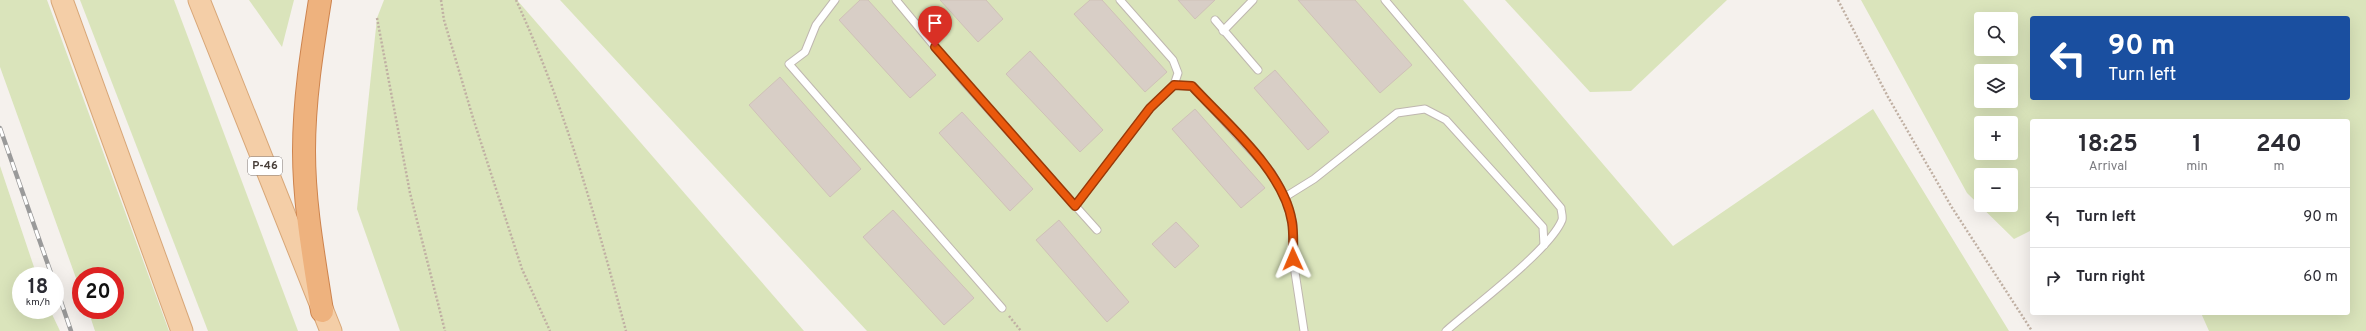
<!DOCTYPE html>
<meta charset="utf-8">
<style>
body{margin:0;font-family:Overpass,sans-serif;background:#f7f7f7;color:#2b2b33;height:100vh;display:flex;flex-direction:column;font-size:15px;white-space:nowrap}
*{box-sizing:border-box;margin:0}
p{font-size:13px;color:#7c7c81}
.icon{flex:none;width:22px;height:22px;fill:none;stroke:currentColor;stroke-width:2;stroke-linecap:round;stroke-linejoin:round}
.map{position:relative;flex:1;overflow:hidden}
.panel{position:absolute;left:2030px;top:119px;width:320px;height:196px;display:flex;flex-direction:column;background:#fff;border-radius:4px;box-shadow:0 4px 16px #0002}
.panel>*{flex:none}
.hud{position:absolute;left:2030px;top:16px;width:320px;height:84px;border-radius:4px;box-shadow:0 4px 16px #0002;background:#1a4fa0;color:#fff;overflow:hidden}
.fabs{position:absolute;left:1974px;top:12px;display:grid;gap:8px}
.fabs a{display:grid;place-items:center;width:44px;height:44px;border-radius:4px;background:#fff;box-shadow:0 4px 16px #0002;font-size:20px}
.speed{position:absolute;left:12px;top:267px;display:flex;gap:8px;font-size:20px;font-weight:700;text-align:center}
.speed>*{display:grid;place-content:center;width:52px;height:52px;border-radius:50%;background:#fff;box-shadow:0 4px 16px #0002;line-height:1}
.speed small{font-size:10px;font-weight:400}
.speed .limit{border:6px solid #d22;background:#fff;color:#111}
.pin{position:absolute;display:grid;place-items:center;width:34px;height:34px;color:#fff;margin:-41px -17px;border-radius:50% 50% 50% 0;rotate:-45deg;box-shadow:0 0 4px #0007}
.pin .icon{rotate:45deg}
.me{position:absolute;width:44px;margin:-22px;rotate:359deg;stroke-linejoin:round;filter:drop-shadow(0 0 3px #0008)}
.turn{display:flex;align-items:center;gap:14px;height:84px;padding:0 12px;font-size:18px}
.turn .icon{width:52px;height:52px;stroke-width:2.5}
.turn b{display:block;font-size:28px;line-height:34px}
.eta{display:flex;justify-content:space-evenly;align-items:center;height:68px;text-align:center}
.eta b{font-size:24px;font-weight:700;line-height:28px}
ul{padding:0;list-style:none}
li{display:flex;align-items:center;gap:12px;height:60px;padding:0 12px;border-top:1px solid #e1e1e2}
li div{flex:1}
li b{display:block;font-size:15px}
li em{font-style:normal}
.map>svg:first-child{display:block}
</style>
<div class="map">
<svg width="2366" height="331" viewBox="0 0 2366 331">
<rect width="100%" height="100%" fill="#f5f1ed"/>
<g fill="#dae4bb" fill-rule="evenodd">
<polygon points="0,0 47,0 169,331 95,331 88,310 115,310 115,276 81,276 81,292 0,67"/>
<polygon points="80,0 174,0 298,331 208,331"/>
<polygon points="249,0 294,0 282,47"/>
<polygon points="384,0 517,0 804,331 400,331 357,209 377,18"/>
<polygon points="560,0 1463,0 1673,246 1873,109 2009,331 867,331"/>
<polygon points="1505,0 1727,0 1631,91 1590,92"/>
<path d="M1861,0H2366V331H2209L2201,313H2348V121H2032V230L2014,239L1967,193ZM2032,18H2348V98H2032ZM1981,19H2011V49H1981ZM1981,71H2011V101H1981ZM1981,123H2011V153H1981ZM1981,175H2011V205H1981Z"/>
<polygon points="0,166 37,276 21,276 21,310 50,310 60,331 0,331"/>
</g>
<g fill="#d8cec6" stroke="#cfc1b7">
<polygon points="860,0 868,0 936,75 910,98 839,20"/>
<polygon points="940,0 986,0 1003,19 978,42"/>
<polygon points="1090,0 1102,0 1167,72 1145,92 1074,14"/>
<polygon points="1178,0 1215,0 1195,19"/>
<polygon points="1298,0 1355,0 1412,65 1380,93"/>
<polygon points="1030,51 1103,130 1080,152 1006,74"/>
<polygon points="1275,70 1329,132 1308,150 1254,88"/>
<polygon points="780,77 861,169 830,197 749,105"/>
<polygon points="1195,109 1265,188 1241,208 1172,129"/>
<polygon points="962,112 1033,189 1010,211 939,133"/>
<polygon points="893,210 974,298 944,325 863,237"/>
<polygon points="1059,220 1129,302 1107,322 1036,240"/>
<polygon points="1176,222 1199,246 1175,268 1152,244"/>
</g>
<g fill="none" stroke-linecap="round" stroke-linejoin="round">
<defs>
<g id="lane">
<polyline points="835,0 816,25 805,52 789,64 1002,308"/>
<polyline points="896,0 965,83 1097,230"/>
<path d="M1385,0L1561,208C1561,211 1563,216 1562,220C1550,250 1473,307 1446,331"/>
<polyline points="1215,20 1258,70"/>
<polyline points="1223,31 1253,0"/>
<polyline points="1174,85 1192,86 1271,172 1285,197 1293,223 1293,259 1304,331"/>
<polyline points="1285,197 1314,179 1397,113 1425,109 1446,120 1543,227 1544,245"/>
<polyline points="1075,206 1150,108 1174,85 1178,73 1173,60 1120,0"/>
</g>
<g id="primary">
<polyline points="62,0 182,331"/>
<polyline points="199,0 331,331"/>
</g>
<path id="highway" d="M320,0C312,50 304,100 304,151C304,205 314,258 322,311"/>
</defs>
<use href="#lane" stroke="#bfb7b0" stroke-width="9"/>
<use href="#primary" stroke="#d8a778" stroke-width="23"/>
<use href="#highway" stroke="#cd844f" stroke-width="24"/>
<g stroke="#c0b0a3" stroke-width="2.5" stroke-dasharray="2 2" stroke-linecap="butt">
<polyline points="441,0 444,20 473,118 522,269 550,331"/>
<path d="M516,0C565,106 596,219 626,331"/>
<polyline points="1838,0 1888,97 1951,206 2032,331"/>
<polyline points="377,18 410,193 445,331"/>
<polyline points="1009,316 1021,331"/>
</g>
<use href="#lane" stroke="#fff" stroke-width="7"/>
<use href="#primary" stroke="#f4cea7" stroke-width="21"/>
<use href="#highway" stroke="#eeb27e" stroke-width="22"/>
<defs>
<g id="rail">
<polyline points="0,128 52,276"/>
<polyline points="55,284 71,331"/>
</g>
</defs>
<use href="#rail" stroke="#9a9a9a" stroke-width="4.5"/>
<use href="#rail" stroke="#fff" stroke-width="3" stroke-dasharray="9" stroke-linecap="butt"/>
</g>
<g fill="none" stroke-linecap="round" stroke-linejoin="round">
<defs>
<path id="route" d="M935,47L1075,206L1150,108L1174,85L1192,86C1227,124 1284,171 1292,222C1294,234 1293,247 1293,259"/>
</defs>
<use href="#route" stroke="#983908" stroke-width="10"/>
<use href="#route" stroke="#ea580c" stroke-width="7"/>
</g>
<g text-anchor="middle" dominant-baseline="central" stroke-width="3" stroke-linejoin="round" paint-order="stroke">
<rect fill="#fff" stroke="#807976" stroke-width="1" x="248" y="157" width="34" height="18" rx="3"/>
<g font-size="11" font-weight="bold" fill="#49403b">
<text x="265" y="166">Р-46</text>
</g>
</g>
</svg>
<div class="fabs">
<a><svg class="icon" aria-label="search" viewBox="0 0 24 24"><circle cx="10" cy="10" r="6"/><path d="M15 15l6 6"/></svg></a>
<a><svg class="icon" aria-label="layers" viewBox="0 0 24 24"><path d="M12 4l9 5-9 5-9-5zM3 14l9 5 9-5"/></svg></a>
<a>+</a>
<a>−</a>
</div>
<div class="speed"><div>18<small>km/h</small></div><div class="limit">20</div></div>
<div class="pin" style="left:935px;top:47px;background:#d93025"><svg class="icon" aria-label="arrive" viewBox="0 0 24 24"><path d="M6 21V4h12l-3 4 3 4H6"/></svg></div>
<svg class="me" style="left:1293px;top:259px" viewBox="-20 -20 40 40"><path d="M0-17L14 15 0 8-14 15z" fill="#ea580c" stroke="#fff" stroke-width="4"/></svg>
<div class="hud">
<div class="turn"><svg class="icon" aria-label="left" viewBox="0 0 24 24"><path d="M17 20v-9H6M10 6l-5 5 5 5"/></svg><div><b>90 m</b>Turn left</div></div>
</div>
<section class="panel">
<div class="eta">
<div><b>18:25</b><p>Arrival</p></div>
<div><b>1</b><p>min</p></div>
<div><b>240</b><p>m</p></div>
</div>
<ul>
<li><svg class="icon" aria-label="left" viewBox="0 0 24 24"><path d="M17 20v-9H6M10 6l-5 5 5 5"/></svg><div><b>Turn left</b></div><em>90 m</em></li>
<li><svg class="icon" aria-label="right" viewBox="0 0 24 24"><path d="M7 20v-9h11M14 6l5 5-5 5"/></svg><div><b>Turn right</b></div><em>60 m</em></li>
</ul>
</section>
</div>
